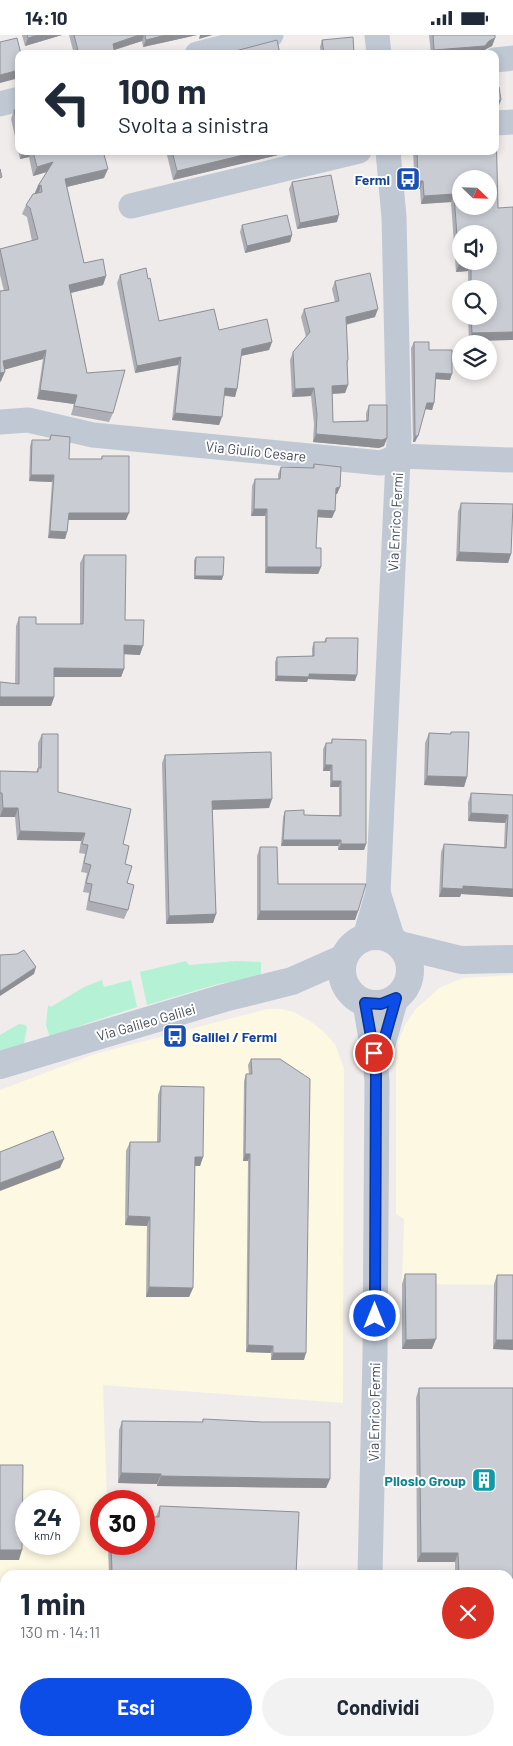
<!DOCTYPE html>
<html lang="it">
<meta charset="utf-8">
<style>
body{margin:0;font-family:Barlow,sans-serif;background:#f2f2f3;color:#1f2937;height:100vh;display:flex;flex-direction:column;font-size:19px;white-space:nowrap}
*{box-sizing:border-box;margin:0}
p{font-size:16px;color:#747a83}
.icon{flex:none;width:28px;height:28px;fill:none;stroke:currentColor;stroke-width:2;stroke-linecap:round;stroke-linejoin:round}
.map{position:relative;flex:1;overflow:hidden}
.drawer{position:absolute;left:0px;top:1535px;width:514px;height:176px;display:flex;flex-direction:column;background:#fff;border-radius:15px 15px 0 0;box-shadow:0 2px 8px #0003}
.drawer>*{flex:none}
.top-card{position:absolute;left:15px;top:15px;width:484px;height:105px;border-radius:10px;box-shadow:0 2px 8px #0003;background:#fff;color:#1f2937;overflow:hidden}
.needle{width:32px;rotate:113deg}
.buttons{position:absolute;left:452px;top:135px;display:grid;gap:10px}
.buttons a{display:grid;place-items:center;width:45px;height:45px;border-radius:50%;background:#fff;box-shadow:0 2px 8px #0003;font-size:25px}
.speed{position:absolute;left:15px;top:1455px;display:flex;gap:10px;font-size:25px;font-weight:700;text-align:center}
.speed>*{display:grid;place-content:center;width:65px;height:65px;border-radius:50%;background:#fff;box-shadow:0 2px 8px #0003;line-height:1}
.speed small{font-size:12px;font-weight:400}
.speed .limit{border:8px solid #d22;background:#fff;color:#111}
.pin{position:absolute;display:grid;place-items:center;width:42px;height:42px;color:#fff;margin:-21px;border:2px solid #fff;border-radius:50%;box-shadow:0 1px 5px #0007}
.me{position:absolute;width:55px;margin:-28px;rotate:0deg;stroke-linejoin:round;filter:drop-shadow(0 0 4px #0008)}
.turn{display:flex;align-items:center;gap:18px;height:105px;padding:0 20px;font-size:22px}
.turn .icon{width:65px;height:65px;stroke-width:2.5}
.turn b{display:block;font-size:35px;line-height:42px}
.round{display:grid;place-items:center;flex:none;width:52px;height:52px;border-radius:26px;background:#f2f2f3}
.summary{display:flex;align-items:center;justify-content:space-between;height:85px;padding:0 20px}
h1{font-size:30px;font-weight:700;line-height:38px}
.cta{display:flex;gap:10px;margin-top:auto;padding:10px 20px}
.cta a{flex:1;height:58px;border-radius:30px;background:#0d4de7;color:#fff;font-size:20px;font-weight:700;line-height:58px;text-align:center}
.cta a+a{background:#f2f2f3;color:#1f2937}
.status{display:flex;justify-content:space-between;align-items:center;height:35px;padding:0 25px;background:#fff;direction:ltr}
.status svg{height:14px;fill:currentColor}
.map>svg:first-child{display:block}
</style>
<div class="status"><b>14:10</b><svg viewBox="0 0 49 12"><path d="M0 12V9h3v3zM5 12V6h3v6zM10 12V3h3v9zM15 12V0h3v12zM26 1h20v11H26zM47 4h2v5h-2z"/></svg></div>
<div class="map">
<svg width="513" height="1711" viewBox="0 0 513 1711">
<rect width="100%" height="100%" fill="#efeceb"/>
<g fill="#fdf8e1" fill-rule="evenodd">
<polygon points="513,940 513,1250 402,1249 404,1184 396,1179 396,1021 399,1005 405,990 415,975 439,953 463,943"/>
<path d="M267,974H281L294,977L310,986L324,997L335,1009L344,1033L343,1368L103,1350L107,1466H101V1509H108L109,1540H5V1706H74V1711H0V1055L95,1019ZM26,1466H69V1509H26Z"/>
<polygon points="509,1673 513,1674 513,1711 404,1711 404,1706 509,1706"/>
<polygon points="91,1706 236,1706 299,1711 91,1711"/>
</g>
<g fill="#b5f1d5">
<polygon points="186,926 189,930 236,926 261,927 261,942 218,949 147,970 140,937"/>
<polygon points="102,945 104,952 131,945 137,972 85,989 50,1003 46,990 48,970 51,972 84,952"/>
<polygon points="19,989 25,990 27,992 24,1009 0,1021 0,1000"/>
<rect x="91" y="1706" width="120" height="5"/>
</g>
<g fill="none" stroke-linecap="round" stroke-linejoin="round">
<g stroke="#c0c8d4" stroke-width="25">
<polyline points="377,0 379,19"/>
<polyline points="197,19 271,0"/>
<polyline points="495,25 513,23"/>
<polyline points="0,69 19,64"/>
<polyline points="495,88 513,87"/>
<polyline points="131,171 359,116"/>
<polyline points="0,387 28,385 93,400 381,428 398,421 513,425"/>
<polyline points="378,857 393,905"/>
<polyline points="365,902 378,857 399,403 394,182 388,116"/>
<polyline points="365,968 376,1034 377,1047 375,1320 370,1540"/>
<polyline points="378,1027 396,963"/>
<polyline points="367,1711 367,1706"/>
</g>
<g stroke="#c0c8d4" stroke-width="28">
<circle cx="376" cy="935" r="34"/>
<polyline points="400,910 461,925 513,924"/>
<polyline points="0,1030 224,963 292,946 344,923"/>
</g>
</g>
<g fill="#aeafb6">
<polygon points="22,0 62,0 25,11"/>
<polygon points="69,0 197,0 143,12 142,6 115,15 115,19 74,19"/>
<polygon points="429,0 495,0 495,3 492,11 486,14 482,19 431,19"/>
<polygon points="322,5 354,19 321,19 320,12"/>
<polygon points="19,74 19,116 103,116 104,143 67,152 84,228 106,241 103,250 71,258 87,338 113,378 109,387 71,380 74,369 37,364 43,324 4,334 1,346 0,347 0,256 4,256 0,240 0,214 32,206 27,182 22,179 26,170 35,158 38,151 47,137 33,141 29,122 20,124 11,84 14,75"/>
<polygon points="166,116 295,116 173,145"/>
<polygon points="413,116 495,116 498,173 513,305 469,306 468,281 489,281 489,254 468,254 468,236 456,237 451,167 421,169 420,154 415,154"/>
<polygon points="292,147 337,187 297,194 289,154"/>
<polygon points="242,190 292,200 290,207 245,218 240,197"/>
<polygon points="120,240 159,286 219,295 272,307 269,315 241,321 237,354 235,362 224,361 219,390 172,385 178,330 135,338 117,248"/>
<polygon points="335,246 375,282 346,290 348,325 347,330 348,350 345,358 332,359 333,387 366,386 366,378 369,370 387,403 384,411 379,413 313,407 314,389 311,361 292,362 290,325 293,317 306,302 301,282 304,274 335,267 332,254"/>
<polygon points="414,307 450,345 436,344 434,368 432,375 425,374 415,407 413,407 411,313"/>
<polygon points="51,400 69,424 101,424 102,421 126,485 68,485 67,497 65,504 48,503 52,447 29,446 30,411 32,405 49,405"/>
<polygon points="314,429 340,452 337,459 335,459 332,483 317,482 316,513 321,532 318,539 265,538 265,481 251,481 252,451 255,444 278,444 278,439 281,432 312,433"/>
<polygon points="461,468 511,519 508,528 456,526 458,477"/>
<polygon points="84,520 125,585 140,620 124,619 124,634 121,642 54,642 54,662 51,671 0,671 0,647 15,649 16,591 19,582 36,589 80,589 80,528"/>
<polygon points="196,522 222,545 194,544 194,525"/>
<polygon points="326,603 355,646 308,644 307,647 275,646 275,627 277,622 312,621 312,613 314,607 324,607"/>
<polygon points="451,697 467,742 464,752 424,750 425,708 429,698 450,699"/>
<polygon points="42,699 58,757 123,809 127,848 128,875 124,884 86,875 89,858 83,857 87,838 81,837 85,819 79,818 81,806 17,805 15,782 0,782 0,736 36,737 38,733 38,708"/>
<polygon points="332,704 366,809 364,815 338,815 338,811 281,811 283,782 285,776 304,780 339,780 339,752 330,752 330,736 323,736 323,714 326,708 331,708"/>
<polygon points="165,720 269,773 212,774 216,879 213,888 166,889 162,728"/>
<polygon points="471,758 513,760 513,862 461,859 460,862 439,862 441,817 444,809 504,812 505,788 468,786 468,767"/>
<polygon points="260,812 278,849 358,876 355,885 257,885 257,821"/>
<polygon points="251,1024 304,1325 271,1325 271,1318 246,1317 248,1126 243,1126 244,1046 246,1039 249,1039 248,1030"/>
<polygon points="161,1051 203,1122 200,1131 195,1131 193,1253 189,1262 146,1262 147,1191 125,1190 126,1116 130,1107 157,1107 158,1060"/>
<polygon points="405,1239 432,1314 402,1314 402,1249"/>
<polygon points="497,1240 513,1240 513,1315 493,1314 494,1249"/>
<polygon points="419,1353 513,1353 513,1647 509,1647 509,1540 455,1540 455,1527 417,1527 416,1363"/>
<polygon points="203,1384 330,1444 326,1453 157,1451 157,1449 118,1448 119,1395 122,1386 202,1387"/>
<polygon points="160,1471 296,1540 109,1540 108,1509 144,1509 156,1482"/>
</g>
<g fill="#8d8f94">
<polygon points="38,0 62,0 25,11 28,3"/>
<polygon points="139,0 144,0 142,6 110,16 113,9"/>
<polygon points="166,0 197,0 143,12 146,5"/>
<polygon points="200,0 213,0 199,4"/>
<polygon points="495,3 492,11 486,14 482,19 433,19 434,15 489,6"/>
<polygon points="19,35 19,43 0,48 0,40"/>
<polygon points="501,65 498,73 495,74 495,67"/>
<polygon points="23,116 31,116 29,122 20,124"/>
<polygon points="260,116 295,116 173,145 177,136"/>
<polygon points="53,127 50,136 33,141 37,132"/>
<polygon points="108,134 104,143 62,153 65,144"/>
<polygon points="418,146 423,146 420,154 415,154"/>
<polygon points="41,150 38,160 34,160 38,151"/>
<polygon points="454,159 451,167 421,169 424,161"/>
<polygon points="339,180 337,187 297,194 300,188"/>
<polygon points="292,200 290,207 245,218 247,211"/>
<polygon points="471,228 468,236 456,237 459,229"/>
<polygon points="106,241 103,250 66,259 69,250"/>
<polygon points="378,274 375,282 343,290 346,282"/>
<polygon points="513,297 513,305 469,306 472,298"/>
<polygon points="272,307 269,315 240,321 242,314"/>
<polygon points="46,315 43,324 0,336 3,326"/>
<polygon points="181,322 178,330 135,338 137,331"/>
<polygon points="5,337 1,346 0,347 0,338"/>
<polygon points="436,338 452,339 450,345 434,344"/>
<polygon points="348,350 345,358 329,359 332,351"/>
<polygon points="225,353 237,354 235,362 223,360"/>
<polygon points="314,353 311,361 292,362 295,354"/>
<polygon points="40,355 77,360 74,369 37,364"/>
<polygon points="427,368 434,368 432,375 425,374"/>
<polygon points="175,378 222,382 219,390 172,385"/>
<polygon points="316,399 387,403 384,411 379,413 313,407"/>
<polygon points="415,401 418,401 415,407 413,407"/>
<polygon points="31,440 54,440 52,447 29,446"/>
<polygon points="340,452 337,459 333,460 336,453"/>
<polygon points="254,474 267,474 265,481 251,481"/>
<polygon points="318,475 335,476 332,483 315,482"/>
<polygon points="69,478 129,478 126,485 66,485"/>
<polygon points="50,496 67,497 65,504 48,503"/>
<polygon points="459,517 511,519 508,528 456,526"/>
<polygon points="267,532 321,532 318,539 265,538"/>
<polygon points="195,541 223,541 222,545 194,544"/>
<polygon points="124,610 143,611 140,620 121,619"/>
<polygon points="54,633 124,634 121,642 51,642"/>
<polygon points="309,639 357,640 355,646 308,644 307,647 275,646 277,641"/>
<polygon points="0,662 54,662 51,671 0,671"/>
<polygon points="325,730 332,730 330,736 323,736"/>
<polygon points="427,741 467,742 464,752 424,750"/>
<polygon points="332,746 341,746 339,752 330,752"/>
<polygon points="272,764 269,773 208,775 212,766"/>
<polygon points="3,773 18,773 15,782 0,782"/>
<polygon points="471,778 508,780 505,788 468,786"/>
<polygon points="20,796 85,798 81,806 17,805"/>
<polygon points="283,805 341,805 338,811 281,811"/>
<polygon points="341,809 366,809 364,815 338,815"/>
<polygon points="463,851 513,854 513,862 461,859 460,862 439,862 442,853"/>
<polygon points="260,876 358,876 355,885 257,885"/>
<polygon points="216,879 213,888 166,889 169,881"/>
<polygon points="36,932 34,939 0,961 0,956"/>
<polygon points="245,1119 250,1119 248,1126 243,1126"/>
<polygon points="195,1122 203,1122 200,1131 191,1131"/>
<polygon points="64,1124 60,1133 0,1156 0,1148"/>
<polygon points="128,1181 150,1182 147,1191 125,1190"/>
<polygon points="149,1252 193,1253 189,1262 146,1262"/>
<polygon points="436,1304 432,1314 402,1314 406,1305"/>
<polygon points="496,1305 513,1305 513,1315 493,1314"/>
<polygon points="248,1310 273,1311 271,1318 246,1317"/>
<polygon points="273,1318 306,1318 304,1325 271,1325"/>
<polygon points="121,1438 161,1439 157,1449 118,1448"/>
<polygon points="161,1441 330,1444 326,1453 157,1451"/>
<polygon points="0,1515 22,1515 19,1525 0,1525"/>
<polygon points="421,1518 458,1518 455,1527 417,1527"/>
<polygon points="157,1536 155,1540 111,1540 112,1537"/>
<polygon points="509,1637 513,1638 513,1647 509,1647"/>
<rect x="0" y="1696" width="5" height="9"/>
<polygon points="36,1706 72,1706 71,1707"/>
</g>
<g fill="#caccd4" stroke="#8d8f94" fill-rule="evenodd">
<polygon points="27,0 38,0 28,3"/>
<polygon points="74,0 139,0 113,9 115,19 79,19"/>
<polygon points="145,0 166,0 146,5"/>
<polygon points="433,0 495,0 495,3 489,6 485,11 434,15"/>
<polygon points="353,2 354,19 324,19 322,5"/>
<polygon points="17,3 21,19 19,19 19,35 0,40 0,7"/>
<polygon points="277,5 280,19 224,19"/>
<polygon points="495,52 499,52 501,65 495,67"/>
<polygon points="19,74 19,96 14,75"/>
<path d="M495,94H496L498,173L513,172V297L472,298L471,281H489V254H471V228L459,229L454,159L424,161L423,146H418L417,116H495ZM461,144H489V171H461ZM461,199H489V226H461Z"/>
<polygon points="33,116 103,116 108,134 65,144 84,228 103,224 106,241 69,250 87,338 125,335 113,378 74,371 77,360 40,355 46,315 3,326 5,337 0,338 0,256 9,255 0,214 38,204 30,173 26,170 33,159 42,157 41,150 38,151 53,127 37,132"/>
<polygon points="172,116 260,116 177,136"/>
<polygon points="0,134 2,142 0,143"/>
<polygon points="331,140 339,180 300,188 292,147"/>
<polygon points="287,180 292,200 247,211 242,190"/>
<polygon points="146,233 148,244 150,243 159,286 214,274 219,295 267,284 272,307 242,314 237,354 225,353 222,382 175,378 181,322 137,331 120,240"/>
<polygon points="370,238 378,274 346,282 348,325 347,326 348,350 332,351 333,387 368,386 369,370 387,370 387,403 382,405 316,399 317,380 314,353 295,354 293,317 310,297 304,274 339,266 335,246"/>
<polygon points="414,307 429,307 429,315 452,315 452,339 436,338 434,368 427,368 418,401 415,401"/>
<polygon points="51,400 70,402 69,424 102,424 102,421 129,421 129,478 69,478 67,497 50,496 54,440 31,440 32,405 50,405"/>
<polygon points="314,429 341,432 340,452 336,453 335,476 318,475 316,513 321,513 321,532 267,532 267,474 254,474 255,444 280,444 281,432 314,433"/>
<polygon points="461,468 513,469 511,519 459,517"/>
<polygon points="84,520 126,520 125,585 144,585 143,611 124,610 124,634 54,633 54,662 0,662 0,647 19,649 19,582 36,582 36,589 83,589"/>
<polygon points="196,522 224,522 223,541 195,541"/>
<polygon points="326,603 358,603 357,640 309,639 309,642 277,641 277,622 314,621 314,607 326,607"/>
<polygon points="451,697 469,697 467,742 427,741 429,698 451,699"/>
<polygon points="42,699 58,699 58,757 131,774 123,809 129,811 125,829 132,831 127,848 134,850 128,875 89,866 92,849 86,848 91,830 84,828 88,810 82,809 85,798 20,796 18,773 3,773 2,758 0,758 0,736 38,737 38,733 41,733"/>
<polygon points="332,704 366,705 366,809 341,809 341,805 283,805 285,776 304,775 304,780 341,781 341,746 332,746 332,730 325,730 326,708 332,708"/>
<polygon points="271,717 272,764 212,766 216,879 169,881 165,720"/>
<polygon points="471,758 513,760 513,854 463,851 463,854 442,853 444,809 506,813 508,780 471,778"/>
<polygon points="260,812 277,812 278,849 366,849 358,876 260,876"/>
<polygon points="24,915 36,932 0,956 0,920 17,919"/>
<polygon points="251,1024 280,1024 310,1044 306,1318 273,1318 273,1311 248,1310 250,1119 245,1119 246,1039 252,1039"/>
<polygon points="161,1051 204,1052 203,1122 195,1122 193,1253 149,1252 150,1182 128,1181 130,1107 160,1107"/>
<polygon points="53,1096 64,1124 0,1148 0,1117"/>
<polygon points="405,1239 436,1239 436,1304 406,1305"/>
<polygon points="497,1240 513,1240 513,1305 496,1305"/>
<polygon points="419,1353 513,1353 513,1638 509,1637 509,1540 459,1540 458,1518 421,1518"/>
<polygon points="203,1384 262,1387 330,1387 330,1444 161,1441 161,1439 121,1438 122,1386 203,1387"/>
<polygon points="0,1430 23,1430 22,1515 0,1515"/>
<polygon points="160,1471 299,1477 296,1540 157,1540 157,1536 112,1537 111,1509 144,1509 144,1482 159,1482"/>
<rect x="0" y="1675" width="5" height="21"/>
<polygon points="509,1694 513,1695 513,1711 460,1711 461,1706 509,1706"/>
<polygon points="217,1710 236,1711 217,1711"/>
</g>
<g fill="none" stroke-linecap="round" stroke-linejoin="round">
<defs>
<polyline id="route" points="374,1018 365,968 381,969 396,963 376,1034 375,1281"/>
</defs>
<use href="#route" stroke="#083296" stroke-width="12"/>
<use href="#route" stroke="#0d4de7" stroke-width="9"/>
</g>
<defs>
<symbol id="bus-square" viewBox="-11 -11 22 22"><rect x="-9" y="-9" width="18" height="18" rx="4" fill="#1a4fb4" stroke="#fff"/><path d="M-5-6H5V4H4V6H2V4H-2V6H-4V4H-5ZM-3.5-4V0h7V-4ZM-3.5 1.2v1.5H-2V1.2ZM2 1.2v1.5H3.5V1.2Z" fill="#fff"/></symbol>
<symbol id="building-square" viewBox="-11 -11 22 22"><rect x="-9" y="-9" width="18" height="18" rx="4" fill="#0f9aa8" stroke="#fff"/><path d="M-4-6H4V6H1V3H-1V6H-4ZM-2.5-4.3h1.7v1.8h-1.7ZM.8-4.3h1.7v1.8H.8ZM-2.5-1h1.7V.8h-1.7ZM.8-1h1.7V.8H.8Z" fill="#fff"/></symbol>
</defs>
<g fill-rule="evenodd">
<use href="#bus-square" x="394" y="130" width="28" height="28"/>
<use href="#bus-square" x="161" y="987" width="28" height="28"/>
<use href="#building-square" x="470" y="1431" width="28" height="28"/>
</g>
<g text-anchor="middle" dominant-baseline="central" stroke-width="4" stroke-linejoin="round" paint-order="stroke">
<g font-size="14" font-weight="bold" fill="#164399" stroke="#fff" text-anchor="end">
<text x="390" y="144">Fermi</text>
<text x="192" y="1001" text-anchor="start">Galilei / Fermi</text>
</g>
<g font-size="14" fill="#434c5a" stroke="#fff">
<text transform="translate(256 416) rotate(6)">Via Giulio Cesare</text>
<text transform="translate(395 487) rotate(-87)">Via Enrico Fermi</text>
<text transform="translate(146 987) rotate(-16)">Via Galileo Galilei</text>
<text transform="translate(374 1377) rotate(-89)">Via Enrico Fermi</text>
</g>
<g font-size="14" font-weight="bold" fill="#0d838f" stroke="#fff" text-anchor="end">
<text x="466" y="1445">Pilosio Group</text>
</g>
</g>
</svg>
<div class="buttons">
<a><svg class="needle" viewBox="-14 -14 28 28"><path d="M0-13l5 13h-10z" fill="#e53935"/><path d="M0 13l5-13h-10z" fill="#747a83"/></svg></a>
<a><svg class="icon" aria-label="sound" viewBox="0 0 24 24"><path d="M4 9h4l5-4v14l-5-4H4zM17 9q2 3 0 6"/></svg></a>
<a><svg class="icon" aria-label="search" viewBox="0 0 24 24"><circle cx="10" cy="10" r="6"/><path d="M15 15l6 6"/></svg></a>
<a><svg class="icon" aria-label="layers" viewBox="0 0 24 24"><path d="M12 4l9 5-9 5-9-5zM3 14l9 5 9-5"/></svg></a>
</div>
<div class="speed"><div>24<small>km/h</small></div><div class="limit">30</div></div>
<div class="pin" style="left:374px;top:1018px;background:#d93025"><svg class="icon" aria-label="arrive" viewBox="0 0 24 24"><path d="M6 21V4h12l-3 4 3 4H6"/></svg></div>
<svg class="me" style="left:375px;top:1281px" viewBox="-20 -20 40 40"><circle r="17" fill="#0d4de7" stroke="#fff" stroke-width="3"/><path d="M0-11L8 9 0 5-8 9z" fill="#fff"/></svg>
<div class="top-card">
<div class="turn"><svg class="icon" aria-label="left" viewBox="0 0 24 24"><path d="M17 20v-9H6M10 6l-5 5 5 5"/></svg><div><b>100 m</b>Svolta a sinistra</div></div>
</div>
<section class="drawer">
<div class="summary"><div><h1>1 min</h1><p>130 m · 14:11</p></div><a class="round" style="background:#d93025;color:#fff"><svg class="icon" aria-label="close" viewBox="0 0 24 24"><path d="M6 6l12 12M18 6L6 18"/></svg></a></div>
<div class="cta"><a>Esci</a><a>Condividi</a></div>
</section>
</div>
